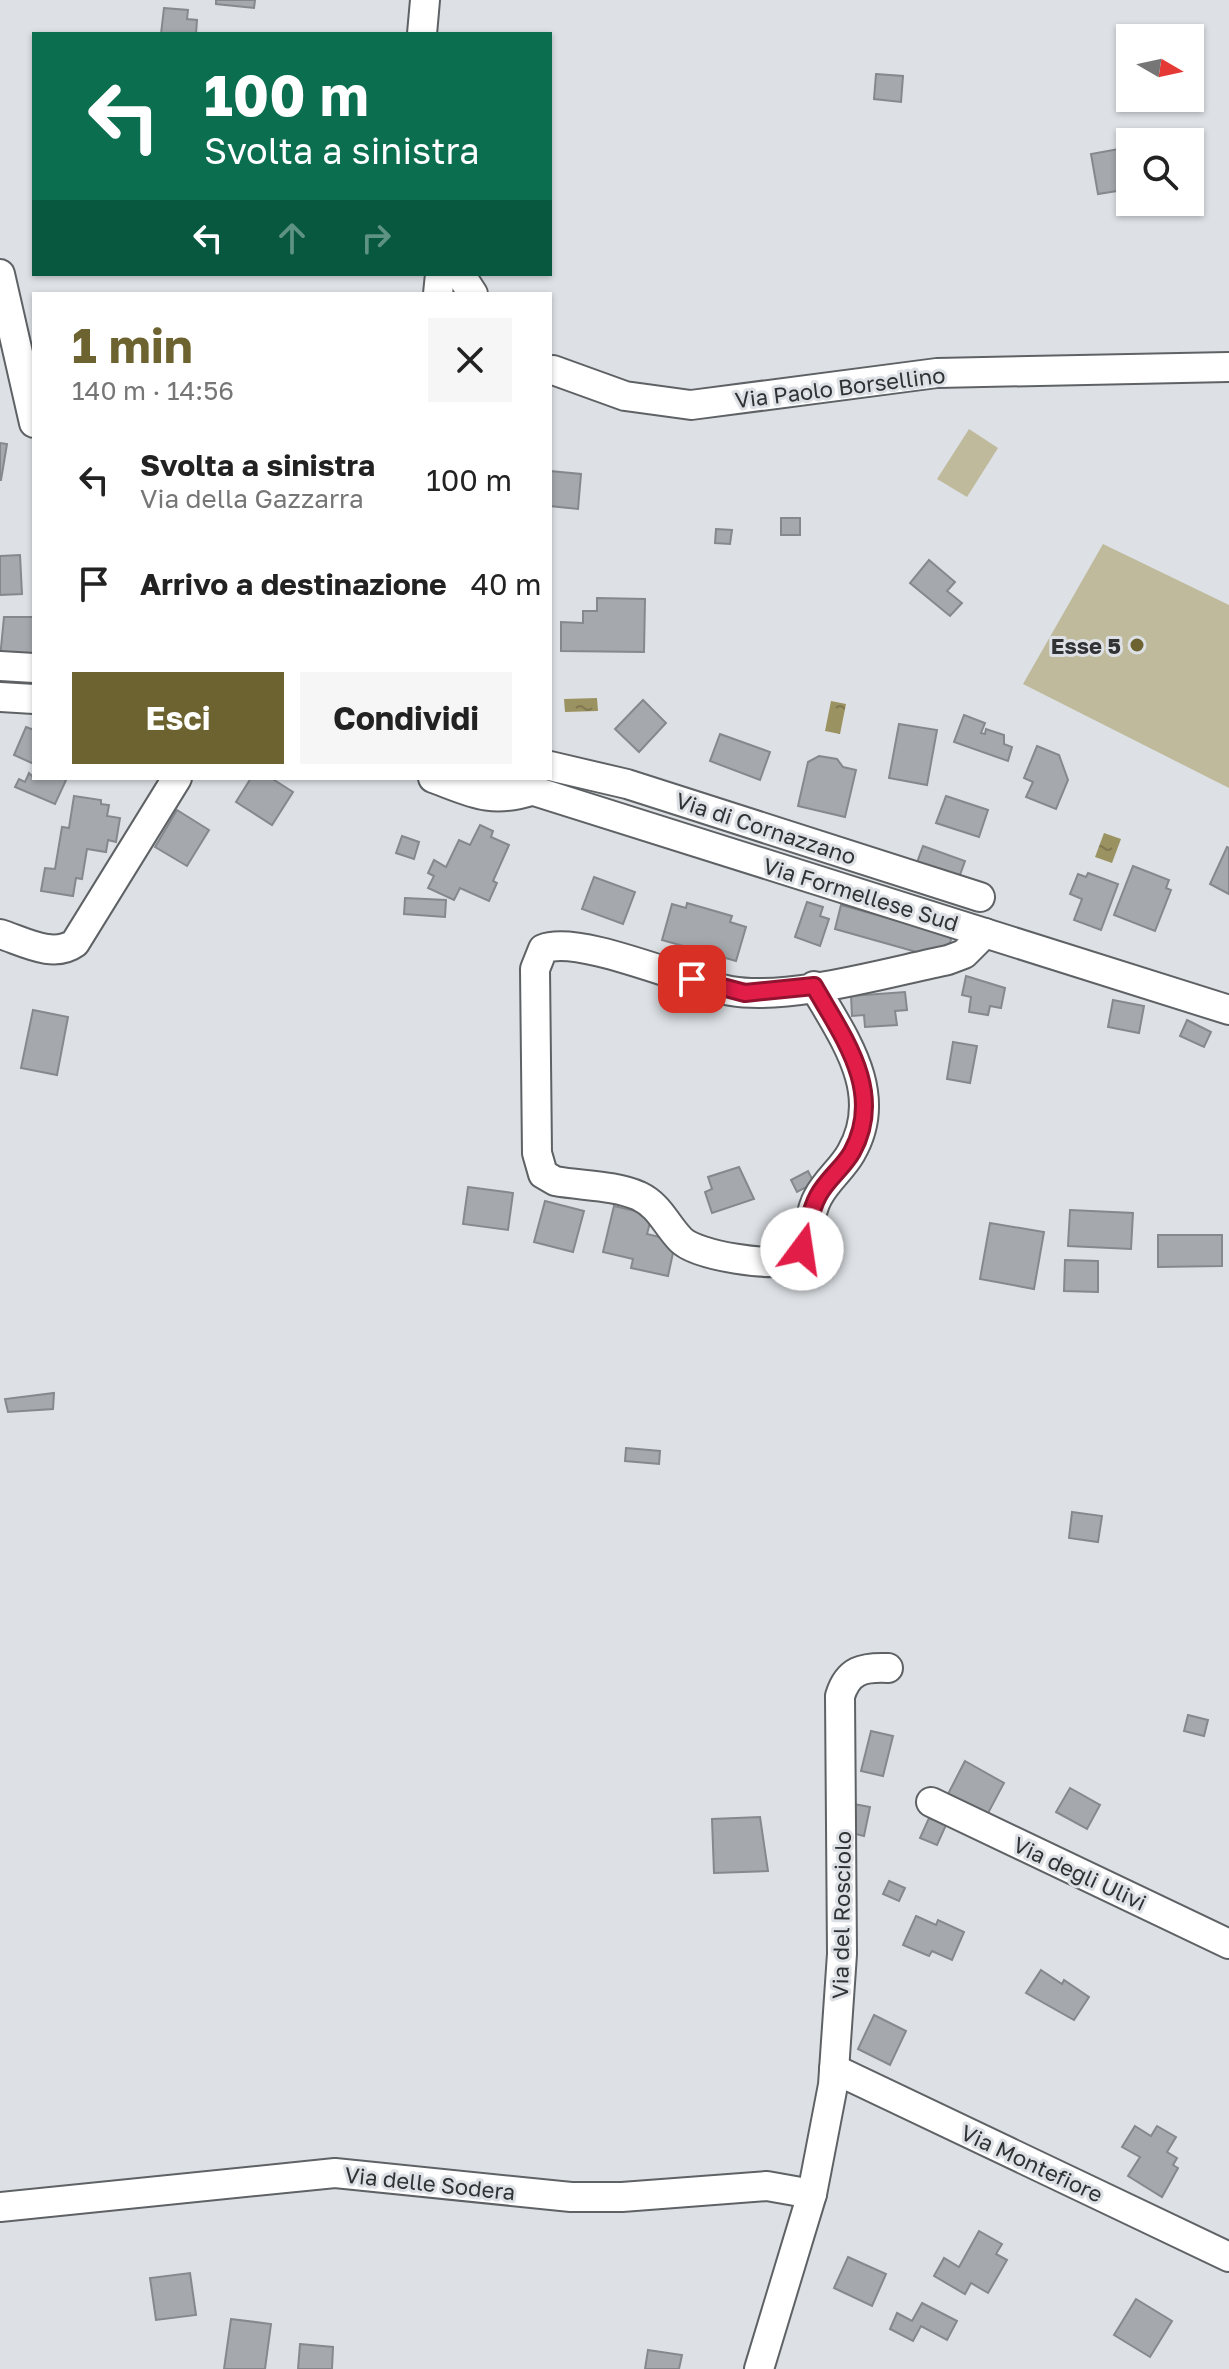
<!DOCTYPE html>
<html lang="it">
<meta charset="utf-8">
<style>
body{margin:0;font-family:"Golos Text",sans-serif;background:#f6f6f6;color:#222;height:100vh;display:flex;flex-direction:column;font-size:30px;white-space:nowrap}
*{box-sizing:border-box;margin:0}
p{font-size:26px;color:#767676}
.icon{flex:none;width:44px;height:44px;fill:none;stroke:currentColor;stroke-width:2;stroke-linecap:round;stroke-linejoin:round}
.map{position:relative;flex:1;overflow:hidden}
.drawer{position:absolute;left:32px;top:292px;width:520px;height:488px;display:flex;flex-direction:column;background:#fff;border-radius:0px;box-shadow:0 2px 6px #0004}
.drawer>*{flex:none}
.hud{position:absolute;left:32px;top:32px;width:520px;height:244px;border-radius:0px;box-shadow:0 2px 6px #0004;background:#0b6e4f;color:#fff;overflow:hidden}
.needle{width:52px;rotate:99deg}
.controls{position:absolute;left:1116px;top:24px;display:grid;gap:16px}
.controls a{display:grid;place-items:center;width:88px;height:88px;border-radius:0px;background:#fff;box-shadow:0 2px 6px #0004;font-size:40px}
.pin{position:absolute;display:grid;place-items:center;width:68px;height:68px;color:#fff;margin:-34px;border-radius:16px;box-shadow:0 4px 12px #0006}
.me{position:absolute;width:88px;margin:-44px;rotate:14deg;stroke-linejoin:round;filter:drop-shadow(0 0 6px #0008)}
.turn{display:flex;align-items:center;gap:28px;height:168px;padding:0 40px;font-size:36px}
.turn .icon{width:104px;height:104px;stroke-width:2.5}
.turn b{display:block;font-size:56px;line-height:68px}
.lanes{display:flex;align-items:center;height:76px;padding:0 40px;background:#0003;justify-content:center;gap:40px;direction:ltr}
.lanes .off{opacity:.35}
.round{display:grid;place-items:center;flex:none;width:84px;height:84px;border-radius:0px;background:#f6f6f6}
.overview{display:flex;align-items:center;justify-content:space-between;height:136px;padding:0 40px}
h1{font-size:48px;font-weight:700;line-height:60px;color:#6d6330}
.cta{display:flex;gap:16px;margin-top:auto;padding:16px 40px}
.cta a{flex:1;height:92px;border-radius:0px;background:#6d6330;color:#fff;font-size:32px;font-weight:700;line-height:92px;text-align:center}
.cta a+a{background:#f6f6f6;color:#222}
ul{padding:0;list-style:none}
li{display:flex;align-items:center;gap:24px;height:104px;padding:0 40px}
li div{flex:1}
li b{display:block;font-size:30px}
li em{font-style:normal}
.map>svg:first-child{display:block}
</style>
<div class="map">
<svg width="1229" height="2369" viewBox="0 0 1229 2369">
<defs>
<pattern id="water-ripples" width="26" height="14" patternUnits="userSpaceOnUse" patternTransform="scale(2)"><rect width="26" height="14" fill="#9b9261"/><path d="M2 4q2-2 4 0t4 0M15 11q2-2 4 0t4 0" fill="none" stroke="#7f7851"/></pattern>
</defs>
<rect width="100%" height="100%" fill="#dde1e5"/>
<g fill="#bfba9c">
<polygon points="969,429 998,448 967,497 937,479"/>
<polygon points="1103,544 1229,605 1229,788 1023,684"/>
</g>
<g fill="url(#water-ripples)">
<polygon points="597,698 598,711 565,712 564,699"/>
<polygon points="831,701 846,704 840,734 825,731"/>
<polygon points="1104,833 1121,839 1112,863 1095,857"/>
</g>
<g fill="#a5a9ad" stroke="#85888c" stroke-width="2">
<polygon points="216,0 255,0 254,8 216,4"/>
<polygon points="164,8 188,10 187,19 197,20 196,34 161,34"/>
<polygon points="876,74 903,76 901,102 874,99"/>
<polygon points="1130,147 1130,189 1098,194 1091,154"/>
<polygon points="0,443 7,444 1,480 0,480"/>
<polygon points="550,471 581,474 578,509 550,506"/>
<rect x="781" y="518" width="19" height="17"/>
<polygon points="716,529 732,530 730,544 715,543"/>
<polygon points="20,555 22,594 0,595 0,556"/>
<polygon points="929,560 955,582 947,591 962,603 950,616 910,583"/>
<polygon points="597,598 645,599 644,652 561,651 561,622 583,623 583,611 597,611"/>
<polygon points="4,617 34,617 34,659 0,658"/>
<polygon points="643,700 666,723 639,752 615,729"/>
<polygon points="964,715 985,723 981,733 985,734 986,729 1004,735 1004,744 1012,747 1008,761 954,742"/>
<polygon points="899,724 937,730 927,785 889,778"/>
<polygon points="26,727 34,730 34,764 14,755"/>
<polygon points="720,734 770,752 760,780 710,761"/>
<polygon points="1037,746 1059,755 1068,780 1056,809 1026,797 1033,782 1024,778"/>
<polygon points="819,756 837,759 843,767 856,770 845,817 798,806 808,762"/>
<polygon points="29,773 34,778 67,778 55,804 15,787 19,779 25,782"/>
<polygon points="251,778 271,778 293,792 272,825 236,802"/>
<polygon points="74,796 101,800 101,804 109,805 107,816 120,818 116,842 108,840 106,852 87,849 82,879 76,878 73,896 41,891 45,868 55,869 62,827 69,828"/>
<polygon points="946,796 988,810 979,837 936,823"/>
<polygon points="177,810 209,830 187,866 155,847"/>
<polygon points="480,825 493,831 491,837 509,845 493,881 497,883 489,901 460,888 454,900 428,888 434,876 428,873 434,860 446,867 459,840 470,845"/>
<polygon points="402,836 419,842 414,859 396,853"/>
<polygon points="923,846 965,861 957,883 915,868"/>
<polygon points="1227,847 1229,848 1229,894 1210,884"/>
<polygon points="1133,866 1169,880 1166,888 1171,890 1155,931 1114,915"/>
<polygon points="1088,873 1118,884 1101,930 1074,920 1082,899 1070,894 1078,874 1086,877"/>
<polygon points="594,877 635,892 623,924 582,909"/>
<polygon points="405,898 446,900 445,917 404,914"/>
<polygon points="807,902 823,907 820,916 829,919 820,946 795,937"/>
<polygon points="687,903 732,916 730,922 746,927 736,961 662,940 672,904 686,908"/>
<polygon points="841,905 952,936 945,960 835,929"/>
<polygon points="966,976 1005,988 1001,1008 990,1006 988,1015 969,1012 971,997 962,995"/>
<polygon points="905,992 907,1010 895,1011 897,1025 865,1027 864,1015 852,1016 851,996"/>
<polygon points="1113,1000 1144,1006 1139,1033 1108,1027"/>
<polygon points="33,1010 68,1017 57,1075 21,1068"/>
<polygon points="1187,1020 1211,1032 1204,1047 1180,1036"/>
<polygon points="953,1042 977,1046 970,1083 947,1079"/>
<polygon points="739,1167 754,1199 712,1213 705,1192 712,1189 708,1177"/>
<polygon points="808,1171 814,1183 797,1192 791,1180"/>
<polygon points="468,1187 513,1193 508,1230 463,1224"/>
<polygon points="545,1201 584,1211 573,1252 534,1242"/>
<polygon points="614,1206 652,1215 647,1234 668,1239 673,1253 668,1276 631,1268 633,1259 603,1252"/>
<polygon points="1070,1210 1133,1213 1131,1249 1068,1246"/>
<polygon points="990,1223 1044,1232 1034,1289 980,1279"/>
<polygon points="1158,1235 1222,1235 1222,1266 1158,1267"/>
<polygon points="1065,1260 1098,1261 1098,1292 1064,1291"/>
<polygon points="54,1393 53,1409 8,1412 5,1399"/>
<polygon points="626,1448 660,1451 659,1464 625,1461"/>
<polygon points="1072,1512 1102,1516 1098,1542 1069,1538"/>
<polygon points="1188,1715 1208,1720 1204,1736 1184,1731"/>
<polygon points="871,1731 893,1736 883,1776 861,1771"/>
<polygon points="965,1761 1004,1783 986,1817 947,1796"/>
<polygon points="1070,1788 1100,1805 1087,1829 1056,1812"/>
<polygon points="854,1804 870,1807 864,1836 848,1832"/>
<polygon points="760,1817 768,1871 714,1873 712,1819"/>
<polygon points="929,1818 946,1825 937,1845 920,1838"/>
<polygon points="889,1881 905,1888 899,1901 883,1894"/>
<polygon points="916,1916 936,1925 938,1920 964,1932 952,1960 932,1951 929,1956 903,1945"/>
<polygon points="1041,1970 1062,1984 1064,1980 1089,1997 1074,2020 1026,1993"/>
<polygon points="874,2015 906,2031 890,2065 858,2049"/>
<polygon points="1135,2126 1151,2136 1157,2126 1176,2137 1167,2152 1177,2158 1173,2165 1178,2168 1162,2197 1128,2176 1140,2157 1122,2147"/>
<polygon points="979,2231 1002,2244 996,2254 1007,2260 988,2293 971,2283 965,2294 934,2276 944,2258 959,2267"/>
<polygon points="848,2257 886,2274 872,2306 834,2288"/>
<polygon points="190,2273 196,2315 156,2320 150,2278"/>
<polygon points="1136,2299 1172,2321 1150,2357 1114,2335"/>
<polygon points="922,2303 957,2321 947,2340 921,2326 913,2341 890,2329 897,2313 912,2321"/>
<polygon points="231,2319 271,2324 265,2369 224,2369"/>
<polygon points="300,2344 333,2347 332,2369 298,2369"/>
<polygon points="648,2350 682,2355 679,2369 645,2369"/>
</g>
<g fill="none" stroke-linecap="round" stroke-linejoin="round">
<defs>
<g id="minor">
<polyline points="422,34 425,0"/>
<polyline points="0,274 34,423"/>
<polyline points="460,274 473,294"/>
<polyline points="438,294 440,274"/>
<polyline points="553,370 625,396 691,405 937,373 1229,367"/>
<polyline points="0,666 34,668"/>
<polyline points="0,697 34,699"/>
<polyline points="550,766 627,784 980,897"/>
<path d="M433,778C471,792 490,804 531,791"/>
<polyline points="493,778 1229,1010"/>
<path d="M0,934C23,941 53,959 75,943L177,778"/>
<path d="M814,986C843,1037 886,1093 851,1153C842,1169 827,1180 818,1197C807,1216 810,1245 794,1260C773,1267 697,1256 681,1240C666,1225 660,1206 639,1196C614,1185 582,1186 555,1181L543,1174L537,1153L535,969L543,949C579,934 690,984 731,991C790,1001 889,972 948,960L964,954L985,933"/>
<polyline points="931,1802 1229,1944"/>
<polyline points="834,2069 1229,2257"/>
<polyline points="0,2207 335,2173 571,2197 622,2197 767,2186 812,2194"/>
<path d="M759,2369L812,2194L833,2085L842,1954L840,1696C848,1670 863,1667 888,1668"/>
</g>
</defs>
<use href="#minor" stroke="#5e6265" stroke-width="32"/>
<use href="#minor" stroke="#fff" stroke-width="28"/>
</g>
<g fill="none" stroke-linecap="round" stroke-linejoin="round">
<defs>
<path id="route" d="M692,979L745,993L814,986C843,1037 885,1092 852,1152C843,1168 827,1179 818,1196C809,1212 808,1231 802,1249"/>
</defs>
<use href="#route" stroke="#92132f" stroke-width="20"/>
<use href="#route" stroke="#e11d48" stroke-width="14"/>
</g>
<circle fill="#6d6330" stroke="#dde1e5" stroke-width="3" cx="1137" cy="645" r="8"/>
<g text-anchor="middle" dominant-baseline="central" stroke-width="6" stroke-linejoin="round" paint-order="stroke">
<g font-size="22" fill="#303233" stroke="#dde1e5">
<text transform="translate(840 387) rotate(-7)">Via Paolo Borsellino</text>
<text transform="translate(766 828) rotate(18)">Via di Cornazzano</text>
<text transform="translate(861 894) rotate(17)">Via Formellese Sud</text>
<text transform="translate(1080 1873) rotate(25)">Via degli Ulivi</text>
<text transform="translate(841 1915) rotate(-89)">Via del Rosciolo</text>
<text transform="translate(1032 2163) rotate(25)">Via Montefiore</text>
<text transform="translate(430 2183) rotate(6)">Via delle Sodera</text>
</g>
<g font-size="22" font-weight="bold" fill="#303233" stroke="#dde1e5" text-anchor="end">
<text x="1121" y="645">Esse 5</text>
</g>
</g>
</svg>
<div class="controls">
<a><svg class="needle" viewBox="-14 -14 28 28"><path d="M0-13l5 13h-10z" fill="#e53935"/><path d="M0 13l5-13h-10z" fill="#767676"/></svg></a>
<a><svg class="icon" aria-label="search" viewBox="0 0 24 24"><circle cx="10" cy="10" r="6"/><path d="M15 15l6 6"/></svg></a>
</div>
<div class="pin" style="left:692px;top:979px;background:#d93025"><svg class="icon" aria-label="arrive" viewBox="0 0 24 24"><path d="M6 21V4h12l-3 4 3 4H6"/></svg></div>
<svg class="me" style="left:802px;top:1249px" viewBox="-20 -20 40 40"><circle r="19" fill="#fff"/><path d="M0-13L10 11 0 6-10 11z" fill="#e11d48"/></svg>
<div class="hud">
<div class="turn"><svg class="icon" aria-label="left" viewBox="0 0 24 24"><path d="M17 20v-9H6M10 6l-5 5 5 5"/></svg><div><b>100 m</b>Svolta a sinistra</div></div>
<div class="lanes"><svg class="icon" aria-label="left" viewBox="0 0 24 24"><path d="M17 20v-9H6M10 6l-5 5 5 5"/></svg><svg class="icon off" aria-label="ahead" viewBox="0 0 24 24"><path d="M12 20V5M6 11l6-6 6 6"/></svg><svg class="icon off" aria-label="right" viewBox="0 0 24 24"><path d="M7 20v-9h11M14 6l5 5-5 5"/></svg></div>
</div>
<section class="drawer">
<div class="overview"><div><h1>1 min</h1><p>140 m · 14:56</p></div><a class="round"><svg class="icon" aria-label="close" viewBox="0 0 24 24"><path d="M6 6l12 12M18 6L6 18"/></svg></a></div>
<ul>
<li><svg class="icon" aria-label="left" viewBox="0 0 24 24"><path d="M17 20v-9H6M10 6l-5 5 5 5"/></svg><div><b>Svolta a sinistra</b><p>Via della Gazzarra</p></div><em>100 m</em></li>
<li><svg class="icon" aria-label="arrive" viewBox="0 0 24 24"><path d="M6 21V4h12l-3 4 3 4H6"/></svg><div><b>Arrivo a destinazione</b></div><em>40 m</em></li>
</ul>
<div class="cta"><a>Esci</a><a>Condividi</a></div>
</section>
</div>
